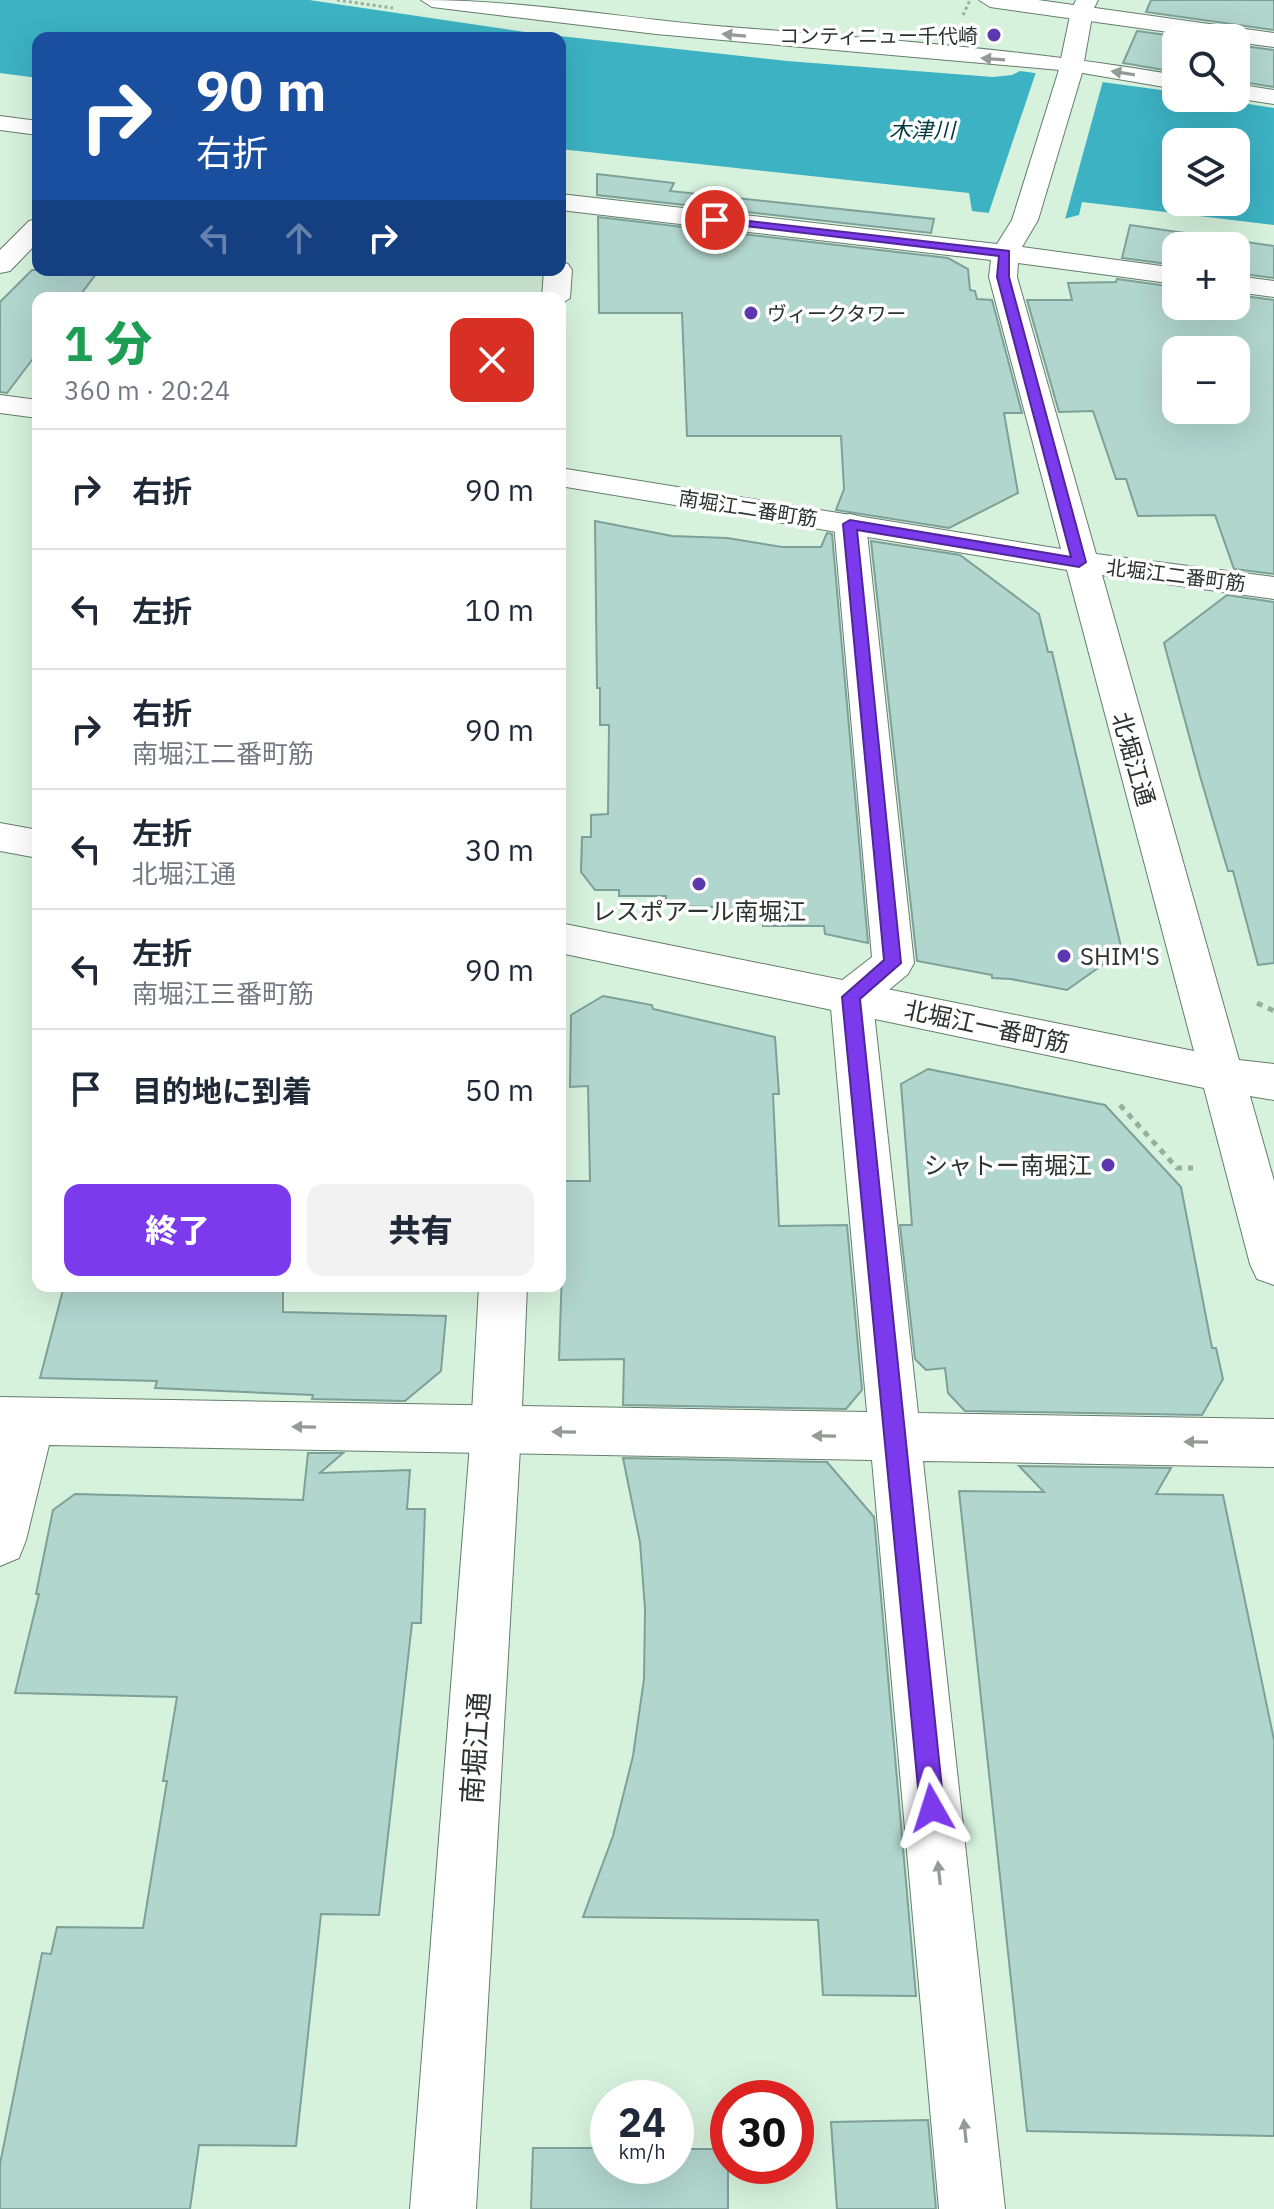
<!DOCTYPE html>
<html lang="ja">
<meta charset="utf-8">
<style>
body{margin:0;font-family:"IBM Plex Sans","Noto Sans JP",sans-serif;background:#f2f2f3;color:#1f2937;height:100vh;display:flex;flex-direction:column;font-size:30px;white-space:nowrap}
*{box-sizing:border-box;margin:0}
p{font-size:26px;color:#747a83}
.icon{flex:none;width:44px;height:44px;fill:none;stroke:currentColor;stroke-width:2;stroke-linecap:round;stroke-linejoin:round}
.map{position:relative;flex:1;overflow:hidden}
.side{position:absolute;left:32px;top:292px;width:534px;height:1000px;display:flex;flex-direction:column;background:#fff;border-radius:16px;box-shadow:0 8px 32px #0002}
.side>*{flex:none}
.top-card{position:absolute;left:32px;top:32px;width:534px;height:244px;border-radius:16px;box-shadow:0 8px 32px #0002;background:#1a4fa0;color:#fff;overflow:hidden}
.tools{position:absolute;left:1162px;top:24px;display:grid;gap:16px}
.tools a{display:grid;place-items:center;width:88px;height:88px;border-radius:16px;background:#fff;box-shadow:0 8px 32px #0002;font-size:40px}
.speed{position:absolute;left:590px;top:2080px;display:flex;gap:16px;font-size:40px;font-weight:700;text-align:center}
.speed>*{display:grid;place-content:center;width:104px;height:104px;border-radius:50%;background:#fff;box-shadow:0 8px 32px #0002;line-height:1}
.speed small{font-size:20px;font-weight:400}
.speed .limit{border:12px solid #d22;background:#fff;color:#111}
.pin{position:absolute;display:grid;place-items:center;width:68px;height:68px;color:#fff;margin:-34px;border:4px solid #fff;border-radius:50%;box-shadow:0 2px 8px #0007}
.me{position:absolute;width:88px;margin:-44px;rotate:354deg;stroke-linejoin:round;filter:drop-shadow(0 0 6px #0008)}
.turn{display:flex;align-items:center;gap:28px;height:168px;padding:0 32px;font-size:36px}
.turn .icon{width:104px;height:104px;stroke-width:2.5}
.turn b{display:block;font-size:56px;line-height:68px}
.lanes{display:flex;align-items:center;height:76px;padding:0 32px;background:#0003;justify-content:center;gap:40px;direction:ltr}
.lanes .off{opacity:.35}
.round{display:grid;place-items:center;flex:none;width:84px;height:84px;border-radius:16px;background:#f2f2f3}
.summary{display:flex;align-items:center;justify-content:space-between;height:136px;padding:0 32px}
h1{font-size:48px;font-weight:800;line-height:60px;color:#1e9e55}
.action{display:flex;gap:16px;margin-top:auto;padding:16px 32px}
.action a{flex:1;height:92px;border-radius:16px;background:#7c3aed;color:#fff;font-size:32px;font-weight:800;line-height:92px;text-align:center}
.action a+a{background:#f2f2f3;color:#1f2937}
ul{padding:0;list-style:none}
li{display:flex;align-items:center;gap:24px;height:120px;padding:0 32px;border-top:2px solid #e0e1e3}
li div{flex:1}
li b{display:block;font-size:30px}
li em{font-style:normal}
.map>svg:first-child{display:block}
</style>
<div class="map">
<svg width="1274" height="2209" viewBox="0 0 1274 2209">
<rect width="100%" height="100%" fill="#d6f2dd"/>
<path fill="#3cb2c3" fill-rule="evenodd" d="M0,0H309L532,33L787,61L993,77L1012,75L1020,71L1176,92V98H1211L1274,108V225L1082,202L1079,215L1056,221L972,211L969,193L560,149V38H38V78L0,73ZM1176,142H1236V202H1176Z"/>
<polygon fill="#d6f2dd" points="1037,69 1104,77 1064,223 1057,225 988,215"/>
<g fill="#b1d6ce" stroke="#7da099" stroke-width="2" fill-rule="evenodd">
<polygon points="1151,0 1274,0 1274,30 1146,12"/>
<polygon points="1137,31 1189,38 1176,38 1176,72 1123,63"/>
<polygon points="1236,45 1274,50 1274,87 1236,81"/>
<polygon points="597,174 674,183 670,191 934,219 931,233 597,195"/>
<polygon points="598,217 948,258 968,269 970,290 975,291 977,299 992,300 1022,413 1004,413 1018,493 949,528 836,510 844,489 841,436 687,436 682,313 599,313"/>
<polygon points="1130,225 1274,246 1274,278 1236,273 1236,246 1176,246 1176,265 1122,258"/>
<polygon points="32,270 99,270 78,298 38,298 38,352 7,393 0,392 0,302"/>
<path d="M1117,279L1176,287V306H1236V295L1274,300V574L1234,569L1215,515L1138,516L1126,479H1116L1093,411L1059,412L1027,300H1072L1068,283L1116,282ZM1176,350H1236V410H1176Z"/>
<polygon points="595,521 672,536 727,538 782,547 821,547 827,533 832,534 868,943 825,934 824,926 763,926 763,916 714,916 714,907 666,906 666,896 619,896 619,890 595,890 581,872 582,837 591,837 591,815 608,814 609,725 600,725 600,688 597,688"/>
<polygon points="871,541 960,555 1039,614 1048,652 1052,652 1122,951 1067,990 1011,979 992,978 992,975 917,961"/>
<polygon points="1227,595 1274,602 1274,963 1258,965 1233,871 1228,871 1200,776 1164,643"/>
<polygon points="603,996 652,1005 653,1009 775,1037 779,1094 773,1094 779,1226 847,1225 862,1390 846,1409 623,1405 624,1359 559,1360 565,1181 590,1181 588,1086 570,1087 571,1015"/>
<polygon points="928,1069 1105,1105 1181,1187 1212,1348 1216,1348 1223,1379 1202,1415 965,1411 948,1393 945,1368 926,1370 915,1359 900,1225 912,1225 901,1084"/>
<polygon points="64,1286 283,1286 283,1312 446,1316 441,1371 405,1401 312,1399 313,1395 155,1388 157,1381 40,1378"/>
<polygon points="308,1453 343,1453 320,1473 410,1470 407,1509 425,1509 421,1623 412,1623 379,1915 321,1914 296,2146 199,2145 190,2209 0,2209 0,2164 42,1953 51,1954 57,1927 143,1928 167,1781 163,1781 177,1697 15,1693 39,1594 36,1594 53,1510 75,1494 303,1500"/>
<polygon points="623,1458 827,1462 874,1517 916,1996 823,1995 818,1920 583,1917 613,1836 633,1756 644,1679 645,1609 640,1542"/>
<polygon points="1019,1466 1171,1468 1156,1494 1223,1495 1274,1740 1274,2136 1027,2131 959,1491 1044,1492"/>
<polygon points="928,2120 936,2209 837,2209 831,2122"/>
<polygon points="533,2148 608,2148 608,2166 676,2166 676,2149 728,2149 728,2209 531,2209"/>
</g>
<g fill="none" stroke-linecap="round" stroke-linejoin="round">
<defs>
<g id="minor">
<path d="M421,0C516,0 610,16 705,25C862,38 1020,48 1176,75V89L1071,71L656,34L432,7Z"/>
<polygon points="1076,0 1098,0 1090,16 1082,18 1071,11"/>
<polygon points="1236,84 1274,90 1274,104 1235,98"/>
<polygon points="38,219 38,242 10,271 0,273 0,250 29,221"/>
<polygon points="850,514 862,517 866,524 914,963 908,974 873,1003 918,1413 1274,1419 1274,1467 923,1461 1005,2209 939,2209 872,1460 49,1445 26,1540 19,1558 0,1566 0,1397 867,1412 830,997 836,985 872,957 834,524 838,517"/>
</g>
<g id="tertiary">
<polygon points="1082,4 1093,11 1082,73 1038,220 1022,247 1176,268 1176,284 1018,263 1017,277 1096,554 1274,577 1274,599 1102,575 1239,1060 1274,1064 1274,1100 1250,1096 1274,1181 1274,1285 1257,1279 1250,1264 1204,1088 560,953 560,923 1194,1051 1067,570 560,486 560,468 1061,549 989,277 991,260 560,210 560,194 997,244 1012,220 1058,73 1071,11"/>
<polygon points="0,116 38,121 38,135 0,130"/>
<polygon points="560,262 568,264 572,270 570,298 560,305 560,298 542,298 544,270 560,270"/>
<polygon points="1236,276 1274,281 1274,297 1236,292"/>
<polygon points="0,395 38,400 38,418 0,413"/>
<polygon points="0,823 38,830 38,858 0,851"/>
<polygon points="479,1286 527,1286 521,1431 476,2209 410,2209 471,1431"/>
</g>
<polygon id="secondary" points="979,0 1038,0 1274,33 1274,47 1236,42 1236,38 1211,38 990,7"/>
</defs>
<use href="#minor" stroke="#657d6b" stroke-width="2"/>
<use href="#tertiary" stroke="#657d6b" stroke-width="2"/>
<use href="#secondary" stroke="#657d6b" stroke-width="2"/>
<polyline stroke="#98ae9e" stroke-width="3" stroke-dasharray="3 3" stroke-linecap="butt" points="337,0 393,8"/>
<g stroke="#98ae9e" stroke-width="5" stroke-dasharray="6 6" stroke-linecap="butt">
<polyline points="1257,1003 1274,1011"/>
<polyline points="1120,1105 1177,1168 1193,1168"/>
</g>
<use href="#minor" fill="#fff" fill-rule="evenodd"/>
<use href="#tertiary" fill="#fff" fill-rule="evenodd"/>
<use href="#secondary" fill="#fff" fill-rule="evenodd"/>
<polyline stroke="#98ae9e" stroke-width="3" stroke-dasharray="3 3" stroke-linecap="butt" points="963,15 970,0"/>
</g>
<defs><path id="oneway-solid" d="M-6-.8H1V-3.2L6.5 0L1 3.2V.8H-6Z" transform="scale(2)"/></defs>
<g fill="#949a96">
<use href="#oneway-solid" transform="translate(734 35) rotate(-175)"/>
<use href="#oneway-solid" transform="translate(993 59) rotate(-176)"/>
<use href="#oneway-solid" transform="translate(1123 73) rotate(-171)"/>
<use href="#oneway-solid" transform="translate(304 1427) rotate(-179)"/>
<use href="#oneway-solid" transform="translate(564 1432) rotate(-179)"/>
<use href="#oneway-solid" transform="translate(824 1436) rotate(-179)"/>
<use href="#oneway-solid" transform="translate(1196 1442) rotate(-179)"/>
<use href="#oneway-solid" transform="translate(939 1873) rotate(-96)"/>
<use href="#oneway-solid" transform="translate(965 2131) rotate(-96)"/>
</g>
<polygon fill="#7c3aed" stroke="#51269a" stroke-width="2" points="715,217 1009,251 1009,277 1086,562 1079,567 857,530 901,963 860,999 944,1808 941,1816 932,1820 924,1816 920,1808 842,997 884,960 843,524 850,520 1071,557 997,277 999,256 711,222 711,217"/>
<g fill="#5c37af" stroke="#fff" stroke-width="3">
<circle cx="994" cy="35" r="8"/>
<circle cx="751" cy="313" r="8"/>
<circle cx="699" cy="884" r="8"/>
<circle cx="1064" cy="956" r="8"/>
<circle cx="1108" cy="1165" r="8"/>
</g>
<g text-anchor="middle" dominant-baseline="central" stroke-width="7" stroke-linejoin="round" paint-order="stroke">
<g font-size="20" fill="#2a342c" stroke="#fff" text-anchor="end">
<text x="978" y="35">コンティニュー千代崎</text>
<text x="767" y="313" text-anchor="start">ヴィークタワー</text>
</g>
<g font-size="20" fill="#2a342c" stroke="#fff">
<text transform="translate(748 508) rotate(9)">南堀江二番町筋</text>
<text transform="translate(1176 575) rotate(7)">北堀江二番町筋</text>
</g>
<g font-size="22" font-style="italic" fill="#003940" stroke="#fff">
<text x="922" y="129">木津川</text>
</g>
<g font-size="24" fill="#2a342c" stroke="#fff">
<text transform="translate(1134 759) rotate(74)">北堀江通</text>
<text transform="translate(987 1026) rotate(12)">北堀江一番町筋</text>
</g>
<g font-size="24" fill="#2a342c" stroke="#fff">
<text x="699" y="911">レスポアール南堀江</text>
<text x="1080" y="956" text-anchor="start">SHIM'S</text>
<text x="1092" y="1165" text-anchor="end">シャトー南堀江</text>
</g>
<g font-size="28" fill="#2a342c" stroke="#fff">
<text transform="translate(475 1748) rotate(-86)">南堀江通</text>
</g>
</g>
</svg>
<div class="tools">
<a><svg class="icon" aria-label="search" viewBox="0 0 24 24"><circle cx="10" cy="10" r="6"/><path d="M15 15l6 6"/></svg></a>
<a><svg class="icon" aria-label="layers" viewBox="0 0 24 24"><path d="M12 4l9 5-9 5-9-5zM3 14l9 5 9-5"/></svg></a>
<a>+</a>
<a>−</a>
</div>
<div class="speed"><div>24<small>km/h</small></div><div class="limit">30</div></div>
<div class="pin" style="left:715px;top:220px;background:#d93025"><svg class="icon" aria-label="arrive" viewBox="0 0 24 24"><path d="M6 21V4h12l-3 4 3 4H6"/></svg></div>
<svg class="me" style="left:932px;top:1808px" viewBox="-20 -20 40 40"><path d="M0-17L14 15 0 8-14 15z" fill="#7c3aed" stroke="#fff" stroke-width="4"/></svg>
<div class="top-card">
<div class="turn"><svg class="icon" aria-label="right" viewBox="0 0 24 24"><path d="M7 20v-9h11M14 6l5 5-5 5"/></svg><div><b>90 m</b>右折</div></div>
<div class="lanes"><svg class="icon off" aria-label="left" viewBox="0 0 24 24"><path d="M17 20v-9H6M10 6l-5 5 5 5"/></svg><svg class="icon off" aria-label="ahead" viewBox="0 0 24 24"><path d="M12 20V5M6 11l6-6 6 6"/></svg><svg class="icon" aria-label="right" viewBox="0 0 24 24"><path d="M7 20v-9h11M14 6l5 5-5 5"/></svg></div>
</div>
<section class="side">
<div class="summary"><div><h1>1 分</h1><p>360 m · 20:24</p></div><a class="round" style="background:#d93025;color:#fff"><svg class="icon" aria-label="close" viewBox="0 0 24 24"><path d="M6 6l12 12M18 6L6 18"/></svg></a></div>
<ul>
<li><svg class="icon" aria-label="right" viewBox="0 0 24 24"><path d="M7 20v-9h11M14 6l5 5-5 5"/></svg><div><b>右折</b></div><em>90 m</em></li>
<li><svg class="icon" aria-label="left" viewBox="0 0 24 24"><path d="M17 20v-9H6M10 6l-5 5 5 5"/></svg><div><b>左折</b></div><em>10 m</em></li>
<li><svg class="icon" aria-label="right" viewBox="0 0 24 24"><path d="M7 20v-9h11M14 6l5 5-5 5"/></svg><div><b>右折</b><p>南堀江二番町筋</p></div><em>90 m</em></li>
<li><svg class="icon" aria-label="left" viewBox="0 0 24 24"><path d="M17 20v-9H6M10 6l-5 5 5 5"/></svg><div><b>左折</b><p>北堀江通</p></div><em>30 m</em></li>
<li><svg class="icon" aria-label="left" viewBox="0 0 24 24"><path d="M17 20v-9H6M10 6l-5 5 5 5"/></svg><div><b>左折</b><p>南堀江三番町筋</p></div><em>90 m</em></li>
<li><svg class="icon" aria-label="arrive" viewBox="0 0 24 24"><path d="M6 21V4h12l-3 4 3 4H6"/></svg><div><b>目的地に到着</b></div><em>50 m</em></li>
</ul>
<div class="action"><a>終了</a><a>共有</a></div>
</section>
</div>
